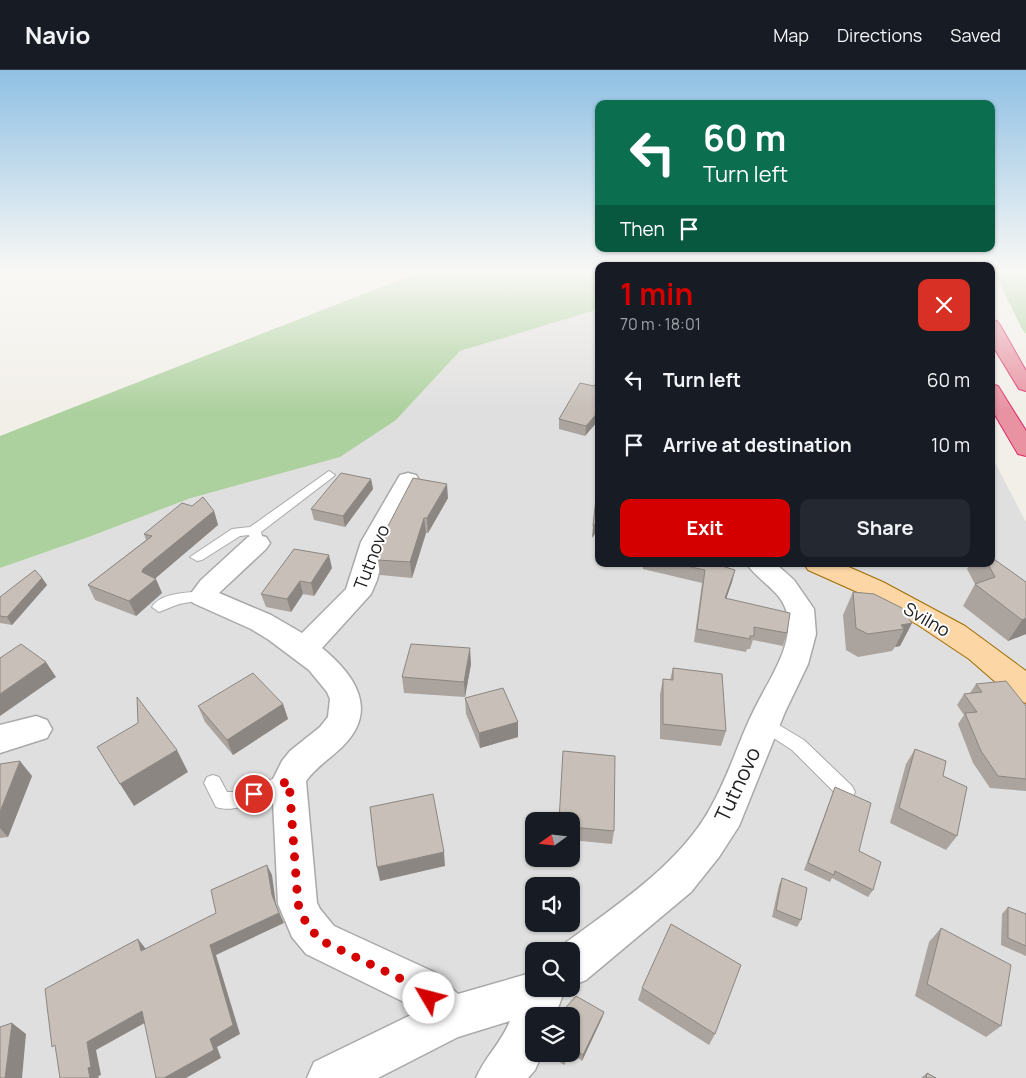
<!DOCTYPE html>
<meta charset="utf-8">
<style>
body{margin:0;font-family:Manrope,sans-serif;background:#242831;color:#f1f3f6;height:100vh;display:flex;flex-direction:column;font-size:19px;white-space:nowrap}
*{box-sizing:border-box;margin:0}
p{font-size:16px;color:#9ea1a6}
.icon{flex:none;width:28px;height:28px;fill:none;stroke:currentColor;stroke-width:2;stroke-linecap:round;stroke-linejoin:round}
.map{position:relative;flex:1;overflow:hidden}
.side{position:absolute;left:595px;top:192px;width:400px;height:305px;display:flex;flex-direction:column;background:#171b24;border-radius:10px;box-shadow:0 1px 4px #0004}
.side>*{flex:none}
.hud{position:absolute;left:595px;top:30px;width:400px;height:152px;border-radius:10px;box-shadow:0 1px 4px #0004;background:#0b6e4f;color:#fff;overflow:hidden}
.needle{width:32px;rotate:255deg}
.buttons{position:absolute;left:525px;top:742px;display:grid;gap:10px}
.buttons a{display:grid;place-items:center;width:55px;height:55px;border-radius:10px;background:#171b24;box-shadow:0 1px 4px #0004;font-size:25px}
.pin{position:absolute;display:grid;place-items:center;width:42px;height:42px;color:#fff;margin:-21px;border:2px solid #fff;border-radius:50%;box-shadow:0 1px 5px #0007}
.me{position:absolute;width:55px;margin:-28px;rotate:307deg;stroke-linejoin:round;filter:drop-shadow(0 0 4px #0008)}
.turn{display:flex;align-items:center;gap:18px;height:105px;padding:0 25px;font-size:22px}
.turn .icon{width:65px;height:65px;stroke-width:2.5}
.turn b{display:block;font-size:35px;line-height:42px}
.then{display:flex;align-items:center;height:48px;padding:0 25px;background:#0003;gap:10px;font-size:19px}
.round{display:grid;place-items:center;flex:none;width:52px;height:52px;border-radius:10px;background:#242831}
.overview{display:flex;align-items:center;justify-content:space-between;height:85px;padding:0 25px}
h1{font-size:30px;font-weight:700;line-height:38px;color:#d40000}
.action{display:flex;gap:10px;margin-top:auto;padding:10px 25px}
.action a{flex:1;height:58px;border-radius:10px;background:#d40000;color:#fff;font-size:20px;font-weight:700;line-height:58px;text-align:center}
.action a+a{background:#242831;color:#f1f3f6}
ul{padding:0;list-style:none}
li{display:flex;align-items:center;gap:15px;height:65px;padding:0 25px}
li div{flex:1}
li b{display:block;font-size:19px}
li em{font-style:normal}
header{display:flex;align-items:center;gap:30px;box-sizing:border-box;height:70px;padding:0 25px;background:#171b24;border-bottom:1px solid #363941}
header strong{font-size:24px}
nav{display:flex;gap:28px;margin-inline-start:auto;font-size:18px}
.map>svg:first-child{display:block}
</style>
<header>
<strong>Navio</strong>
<nav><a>Map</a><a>Directions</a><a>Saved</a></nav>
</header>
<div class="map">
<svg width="1026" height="1008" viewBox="0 0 1026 1008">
<rect width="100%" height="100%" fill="#f2efe9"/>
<path fill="#e0dfdf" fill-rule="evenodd" d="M599,239V494H991V385L1026,452V1008H0V498L86,468L396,350L460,281ZM534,751H571V789H534ZM534,816H571V854H534ZM534,881H571V919H534ZM534,946H571V984H534Z"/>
<g fill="#add19e">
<polygon points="425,200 599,200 599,239 460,281 396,350 340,387 191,428 86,468 0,498 0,366"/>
<polygon points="993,200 1026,200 1026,264 1022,259"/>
</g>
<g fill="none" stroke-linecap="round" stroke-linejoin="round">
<defs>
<g id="lane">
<polygon points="329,401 335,405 333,407 261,462 264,473 262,476 252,476 249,465 240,466 202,490 197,491 190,487 232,459 250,457"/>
<path d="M203,521L208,523L210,526L208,529L179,534L159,542L152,537C161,522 188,523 203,521Z"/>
<polygon points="764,646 804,670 852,716 855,722 852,728 846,730 840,728 792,680 758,658 756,653 758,648"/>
<path d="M289,703L295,705L298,711L295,717C274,724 237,745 216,737L204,713L207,707L213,705L219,707L227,722H237Z"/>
</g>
<g id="street">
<path d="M408,403L416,405L419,410L387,472L377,510L371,524L322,578C355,605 379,640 343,676C331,688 316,697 306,711L317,833L320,839L334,856L434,902L458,924L534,902V919H565L555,946H534V984H542L535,1000L528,1008H476C485,987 501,973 510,951L458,967L378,1008H307L314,992L415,943L404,932L306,884L292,867L278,834L272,711L282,691L290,681L320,657L328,647L330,629L327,622L309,600L269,570L251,559L193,533L189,526L201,510L248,467L257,465L266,467L270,473L266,479L219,523L271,545L302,563L346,519L361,472L397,410L400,405Z"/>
<path d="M747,494H776L794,510L814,539L816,564L808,594L785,642L739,756L719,787L691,822L586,910L571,916V881L556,880C610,839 682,795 713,733C730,702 740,667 756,636C770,608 796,572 786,540C780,520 758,511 747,494Z"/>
<polygon points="36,646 47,650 52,659 47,668 0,683 0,655"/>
</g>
<polygon id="primary" points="804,494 842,494 883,512 965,556 1026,601 1026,633 1015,629 969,589 918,555 864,525 808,500"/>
<g id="highway">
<polygon points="991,250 997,251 1000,255 1026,301 1026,321 1019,319 991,273"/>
<polygon points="991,314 998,316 1026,361 1026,386 1018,384 991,338"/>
</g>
</defs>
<use href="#lane" stroke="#a9a9a9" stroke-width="2"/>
<use href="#street" stroke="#a9a9a9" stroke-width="3"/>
<use href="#primary" stroke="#a06b00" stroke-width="2"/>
<use href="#highway" stroke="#dc2a67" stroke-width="2"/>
<use href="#lane" fill="#fff" fill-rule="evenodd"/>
<use href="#street" fill="#fff" fill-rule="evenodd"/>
<use href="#primary" fill="#fcd6a4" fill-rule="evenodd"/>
<use href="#highway" fill="#e892a2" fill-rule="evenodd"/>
</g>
<g fill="#aba49e">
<polygon points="594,316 585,366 559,359 559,349"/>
<polygon points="371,409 373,419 345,457 314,450 311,439"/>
<polygon points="448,428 428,463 426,463 412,508 380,505 378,490 387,458"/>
<polygon points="192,436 214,441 218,455 155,508 162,523 136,546 95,530 88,515 146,470 144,464"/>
<polygon points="643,494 715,494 735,500 732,512 726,528 787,563 783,576 753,570 750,579 747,579 746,582 694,572 702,513 643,499"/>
<polygon points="970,494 991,494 1026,512 1026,564 1008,571 963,536 975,514 967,499"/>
<polygon points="332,498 314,526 303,524 291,542 266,537 261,524"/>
<polygon points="42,508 47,515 12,555 0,553 0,527"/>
<polygon points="853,522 912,553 900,576 895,577 892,581 858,587 846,580 843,545"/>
<polygon points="471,594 465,627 404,623 402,607"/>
<polygon points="673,598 726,661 721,676 660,669 660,624 663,609 670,610"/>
<polygon points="976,614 1026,636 1026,721 990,718 973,693 958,654 964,645 957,635 964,624 970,623"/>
<polygon points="465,628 518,652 518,667 480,678 466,644"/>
<polygon points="283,634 288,649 233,685 205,652 198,636"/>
<polygon points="915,679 943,706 957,766 946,780 890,753 906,694"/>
<polygon points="0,694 32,706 8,767 0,768"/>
<polygon points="835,717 873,820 868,827 832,808 830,812 804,800 832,725"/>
<polygon points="571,751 614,761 612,774 571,770"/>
<polygon points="782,808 801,850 797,857 772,847 779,815"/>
<polygon points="1008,837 1026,844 1026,886 1001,875 1002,844"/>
<polygon points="941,858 1001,956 986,967 915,926 929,872"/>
<polygon points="642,918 715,964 709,975 638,930"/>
<polygon points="604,942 602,948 582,991 571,983 571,946"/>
<polygon points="548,984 569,984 564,995"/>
<polygon points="927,1003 936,1008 921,1008"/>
</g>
<g fill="#8b8681">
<polygon points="599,341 599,350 585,366 586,356"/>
<polygon points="371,409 373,419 345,457 343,446"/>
<polygon points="447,414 448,428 428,463 427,448"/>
<polygon points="214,441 218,455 150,513 156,509 162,523 136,546 129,531 143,499"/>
<polygon points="424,448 426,463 412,508 410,492"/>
<polygon points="599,448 599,459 592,468 593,456"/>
<polygon points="329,485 332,498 314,526 311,513"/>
<polygon points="735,500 732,512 722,541 725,528"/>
<polygon points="42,508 47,515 12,555 7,547"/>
<polygon points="300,511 303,524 291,542 287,529"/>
<polygon points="1026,548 1026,564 1008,571 1022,550"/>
<polygon points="912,553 900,576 895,577 904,559 901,555"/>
<polygon points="470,578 471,594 465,627 464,612"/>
<polygon points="46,592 56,607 0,646 0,624"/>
<polygon points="283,634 288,649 233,685 227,670"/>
<polygon points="518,652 518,667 480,678 479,663"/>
<polygon points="177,680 188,702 134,736 120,714"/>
<polygon points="20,691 32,706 8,767 0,758 0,742"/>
<polygon points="444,782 445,796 380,811 377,797"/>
<polygon points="267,795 272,805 276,835 284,853 216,885 240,964 217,977 221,988 186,1008 164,1008 210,969 210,875 272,825"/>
<polygon points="138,869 146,879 141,881"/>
<polygon points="142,941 150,950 96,980 101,1005 98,1006 99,1008 90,1008 88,998 87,972"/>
<polygon points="604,942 602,948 582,991 583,985"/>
<polygon points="12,953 26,964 22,1008 5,1008"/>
<polygon points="568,984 569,984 564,995 565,989"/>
</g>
<g fill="#c7bfb8" stroke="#8b8681">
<polygon points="599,310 599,341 586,356 559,349 580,313 594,316"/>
<polygon points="599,401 599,448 593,456"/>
<polygon points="341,403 371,409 343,446 311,439"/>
<polygon points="413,408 447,414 427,448 424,448 410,492 378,490 387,458"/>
<polygon points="203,427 214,441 143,499 142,502 156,509 129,531 88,515 152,466 144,464 182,433 192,436"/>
<polygon points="294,479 329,485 311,513 300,511 287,529 261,524"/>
<polygon points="991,487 1026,512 1026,548 1022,550 975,514 995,507 988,494 991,494"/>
<polygon points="677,494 715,494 735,500 725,528 790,543 787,563 754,557 754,566 750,566 750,569 697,559 705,500"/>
<polygon points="35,500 42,508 7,547 0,546 0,527"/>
<polygon points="853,522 874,524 902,538 912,553 901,555 904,559 868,564 856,558"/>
<polygon points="21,574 46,592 0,624 0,588"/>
<polygon points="411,574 470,578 464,612 402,607"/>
<polygon points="673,598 722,604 726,661 663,654 663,609 673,610"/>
<polygon points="253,603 283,634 227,670 198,636"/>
<polygon points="1006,611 1026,636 1026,709 998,706 981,681 965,643 977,642 964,624 982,622 976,614"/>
<polygon points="503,618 518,652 479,663 465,628"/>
<polygon points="137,627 177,680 120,714 97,677 138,653"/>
<polygon points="915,679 946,691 943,706 967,717 957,766 899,738"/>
<polygon points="563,681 615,686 614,761 571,757 571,751 559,751"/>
<polygon points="20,691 0,742 0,694"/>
<polygon points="835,717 871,733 859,781 881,792 873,820 835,801 834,805 808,793"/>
<polygon points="433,724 444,782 377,797 370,737"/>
<polygon points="267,795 272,825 279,843 210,875 233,955 210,969 214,980 164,1008 156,1008 142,941 87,972 91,997 88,998 90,1008 60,1008 55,975 52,977 45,919 138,869 141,881 216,843 211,820"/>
<polygon points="782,808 807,818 801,850 776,840"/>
<polygon points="1008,837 1026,844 1026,876 1008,868"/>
<polygon points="671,854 741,895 715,964 642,918"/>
<polygon points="941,858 1011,895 1001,956 927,914"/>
<polygon points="576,926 604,942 583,985 571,977 571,946 558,946"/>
<polygon points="12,953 5,1008 0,1008 0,957"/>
<polygon points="557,984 568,984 565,989"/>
<polygon points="927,1003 936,1008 926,1008"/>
</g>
<linearGradient id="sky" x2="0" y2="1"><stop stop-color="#8fc0e4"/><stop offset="0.59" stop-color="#f9f8f5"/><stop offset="1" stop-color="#f9f8f5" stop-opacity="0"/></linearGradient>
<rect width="1026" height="341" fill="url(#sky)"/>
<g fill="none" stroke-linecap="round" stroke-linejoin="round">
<polyline stroke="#d40000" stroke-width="9" stroke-dasharray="0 16.2" points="254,724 289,711 298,834 306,853 320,870 418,917 429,928"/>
</g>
<g text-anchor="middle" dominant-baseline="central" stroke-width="4" stroke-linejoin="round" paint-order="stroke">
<g font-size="18" fill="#222" stroke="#fff">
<text transform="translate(371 487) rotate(-69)">Tutnovo</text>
<text transform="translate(927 549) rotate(30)">Svilno</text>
</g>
<g font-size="21" fill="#222" stroke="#fff">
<text transform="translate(737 714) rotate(-65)">Tutnovo</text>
</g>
</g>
</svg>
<div class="buttons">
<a><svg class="needle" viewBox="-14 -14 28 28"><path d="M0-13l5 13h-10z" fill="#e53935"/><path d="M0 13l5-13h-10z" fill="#9ea1a6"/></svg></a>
<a><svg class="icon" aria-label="sound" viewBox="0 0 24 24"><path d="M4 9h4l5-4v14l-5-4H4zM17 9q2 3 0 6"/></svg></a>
<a><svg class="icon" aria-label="search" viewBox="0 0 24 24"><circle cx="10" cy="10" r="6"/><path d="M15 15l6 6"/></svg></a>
<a><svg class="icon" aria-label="layers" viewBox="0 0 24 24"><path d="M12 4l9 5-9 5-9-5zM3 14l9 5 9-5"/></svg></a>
</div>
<div class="pin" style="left:254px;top:724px;background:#d93025"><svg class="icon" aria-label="arrive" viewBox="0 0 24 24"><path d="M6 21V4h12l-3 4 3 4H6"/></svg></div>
<svg class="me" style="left:429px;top:928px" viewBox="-20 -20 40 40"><circle r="19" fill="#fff"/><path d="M0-13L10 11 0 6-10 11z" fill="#d40000"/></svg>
<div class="hud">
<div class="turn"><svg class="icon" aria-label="left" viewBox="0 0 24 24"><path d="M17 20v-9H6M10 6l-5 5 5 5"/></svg><div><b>60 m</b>Turn left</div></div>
<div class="then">Then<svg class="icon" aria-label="arrive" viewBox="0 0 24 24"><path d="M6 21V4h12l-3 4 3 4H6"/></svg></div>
</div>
<section class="side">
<div class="overview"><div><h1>1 min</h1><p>70 m · 18:01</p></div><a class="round" style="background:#d93025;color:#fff"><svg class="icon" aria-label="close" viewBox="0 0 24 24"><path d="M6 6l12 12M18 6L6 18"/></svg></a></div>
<ul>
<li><svg class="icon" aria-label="left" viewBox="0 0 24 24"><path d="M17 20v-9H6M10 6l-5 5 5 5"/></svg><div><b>Turn left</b></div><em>60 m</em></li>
<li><svg class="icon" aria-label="arrive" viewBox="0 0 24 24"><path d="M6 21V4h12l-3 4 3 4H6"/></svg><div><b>Arrive at destination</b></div><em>10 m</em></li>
</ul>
<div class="action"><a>Exit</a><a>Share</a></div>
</section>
</div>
